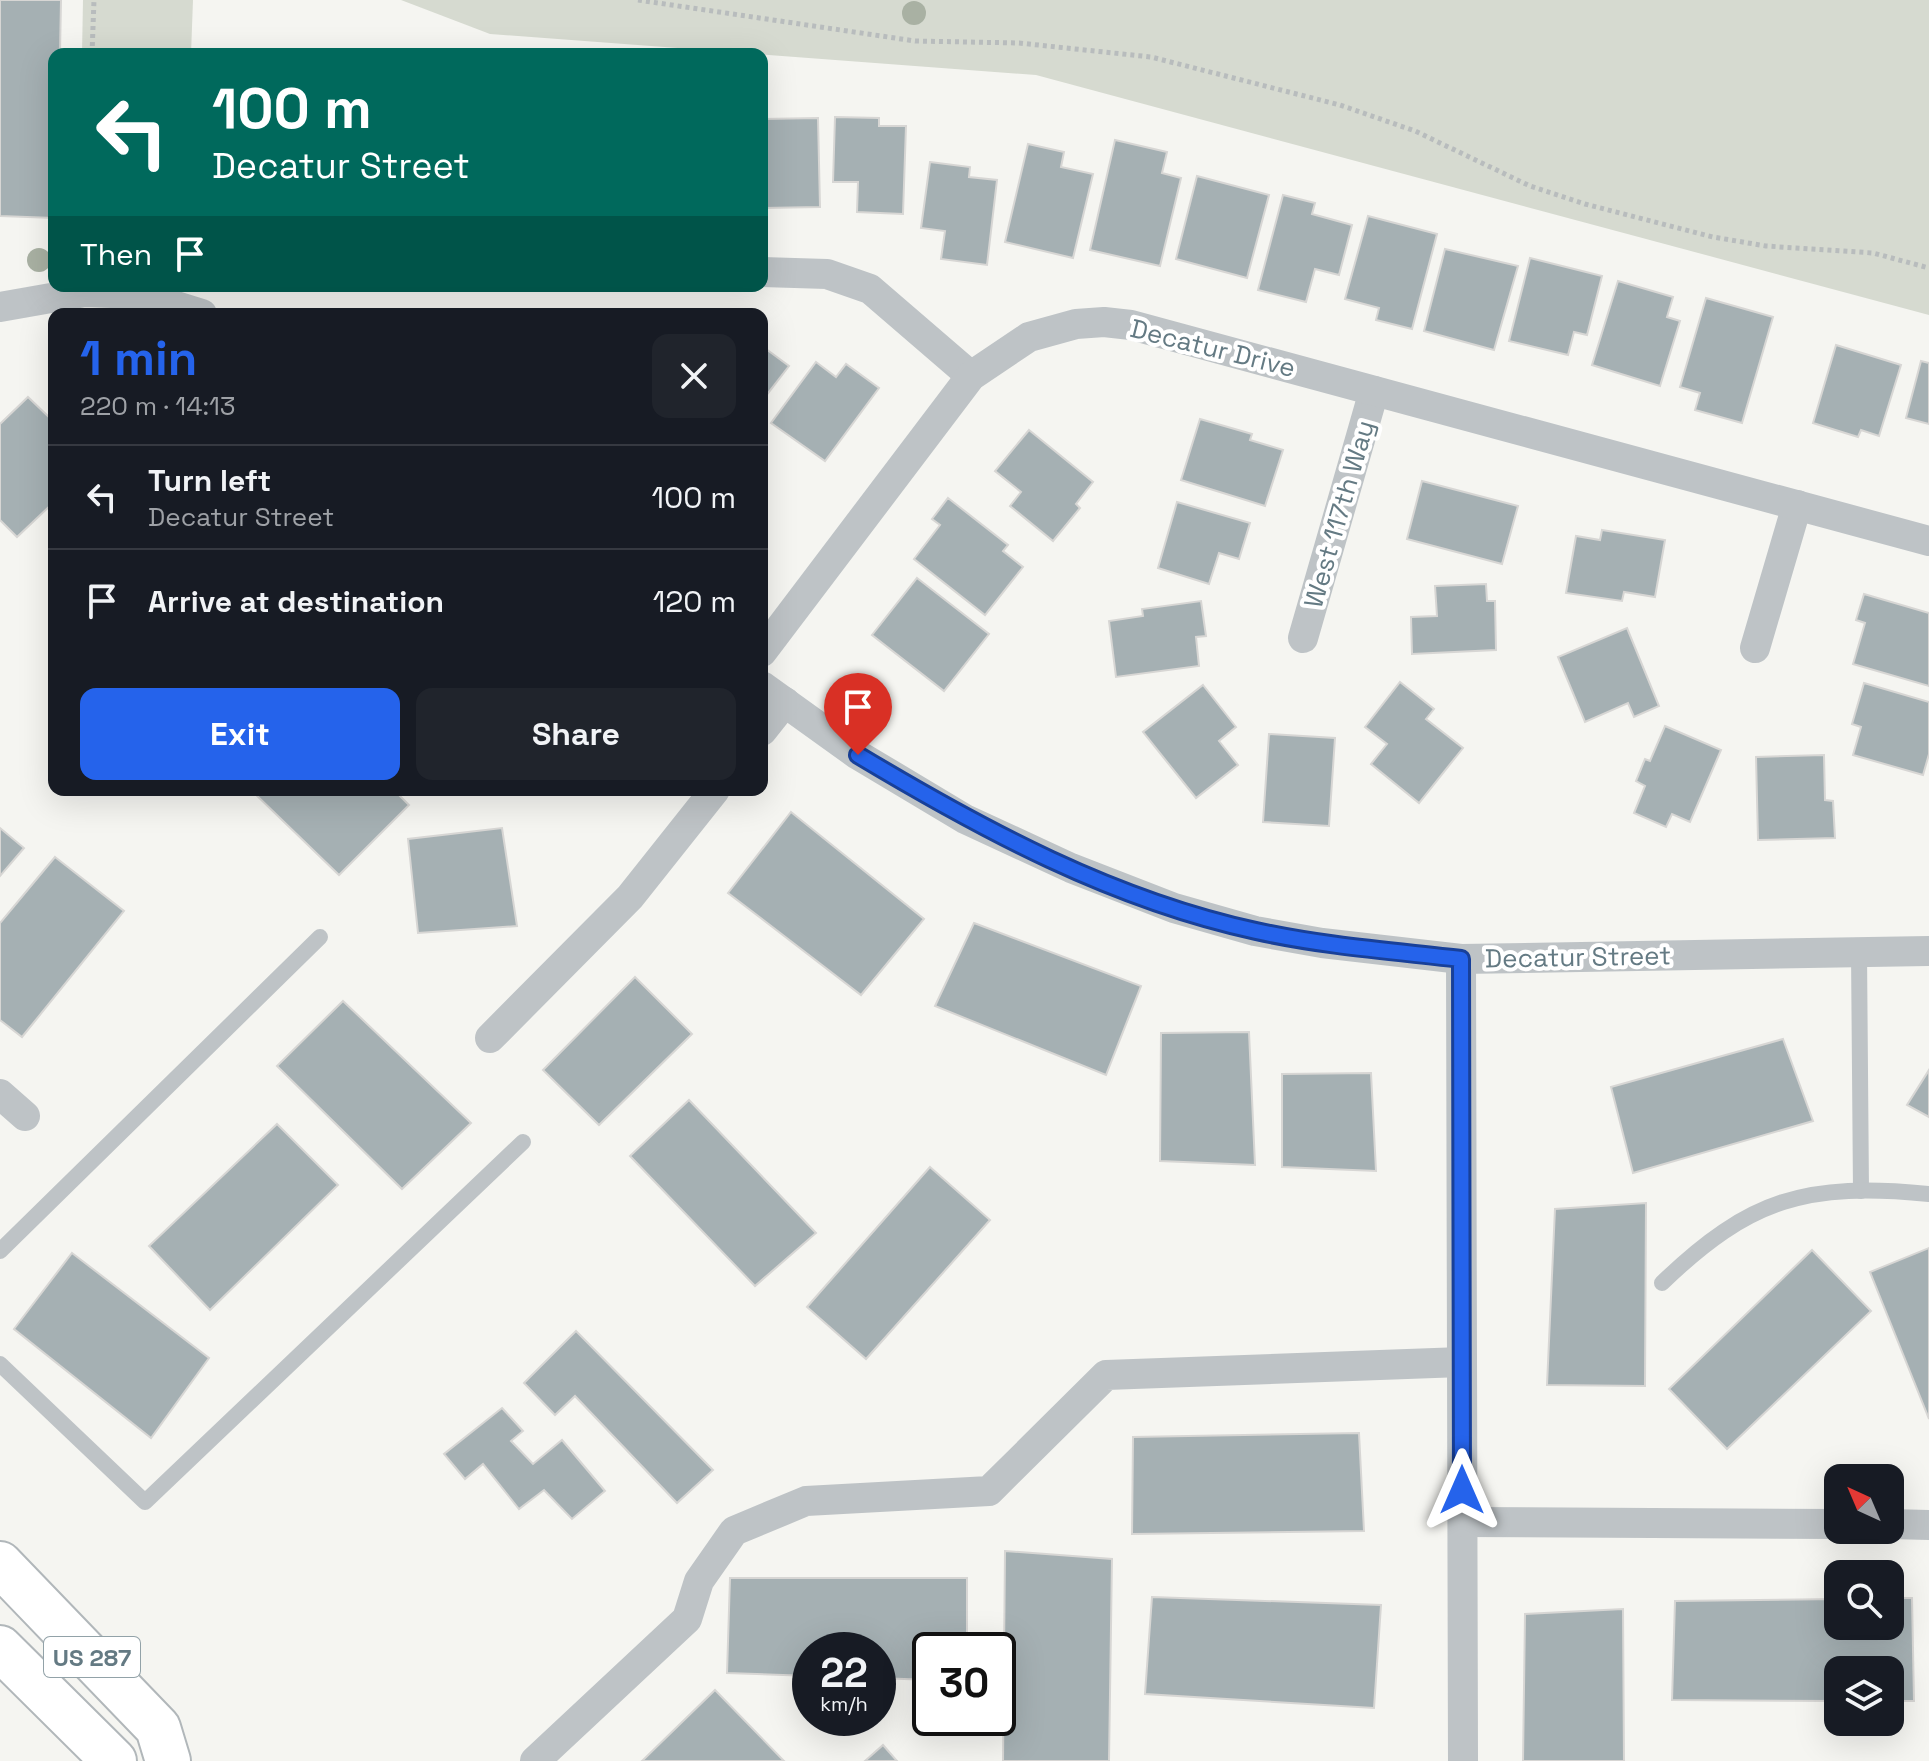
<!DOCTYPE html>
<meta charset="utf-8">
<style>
body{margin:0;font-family:"Space Grotesk",sans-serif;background:#20242c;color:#f1f3f6;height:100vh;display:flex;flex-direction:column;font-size:30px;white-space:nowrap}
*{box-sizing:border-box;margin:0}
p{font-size:26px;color:#9ea1a6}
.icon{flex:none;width:44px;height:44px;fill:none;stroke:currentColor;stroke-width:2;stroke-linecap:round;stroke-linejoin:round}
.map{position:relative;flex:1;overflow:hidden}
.panel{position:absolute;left:48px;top:308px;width:720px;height:488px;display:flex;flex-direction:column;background:#171b24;border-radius:16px;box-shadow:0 8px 32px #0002}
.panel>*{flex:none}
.top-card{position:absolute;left:48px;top:48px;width:720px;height:244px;border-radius:16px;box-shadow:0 8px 32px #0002;background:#00695c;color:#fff;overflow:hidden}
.needle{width:52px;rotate:316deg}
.tools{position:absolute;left:1824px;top:1464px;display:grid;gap:16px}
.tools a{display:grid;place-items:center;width:80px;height:80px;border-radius:16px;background:#171b24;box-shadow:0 8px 32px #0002;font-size:40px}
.speed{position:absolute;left:792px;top:1632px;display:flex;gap:16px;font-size:40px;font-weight:700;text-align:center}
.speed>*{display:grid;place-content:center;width:104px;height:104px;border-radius:50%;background:#171b24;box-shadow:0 8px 32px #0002;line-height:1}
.speed small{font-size:20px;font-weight:400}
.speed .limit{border:4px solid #111;border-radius:12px;background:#fff;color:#111}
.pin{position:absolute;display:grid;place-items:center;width:68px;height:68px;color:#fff;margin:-82px -34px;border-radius:50% 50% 50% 0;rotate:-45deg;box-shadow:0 0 8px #0007}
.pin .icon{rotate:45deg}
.me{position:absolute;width:88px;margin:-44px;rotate:0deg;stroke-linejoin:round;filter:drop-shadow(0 0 6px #0008)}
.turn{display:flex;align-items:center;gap:28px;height:168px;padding:0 32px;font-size:36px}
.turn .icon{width:104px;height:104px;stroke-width:2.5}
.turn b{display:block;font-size:56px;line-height:68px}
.then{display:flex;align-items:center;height:76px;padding:0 32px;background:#0003;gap:16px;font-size:30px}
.round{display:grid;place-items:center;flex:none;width:84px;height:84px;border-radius:16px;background:#20242c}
.headline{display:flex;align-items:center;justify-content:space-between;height:136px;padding:0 32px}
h1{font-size:48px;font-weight:700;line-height:60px;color:#2563eb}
.button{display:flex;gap:16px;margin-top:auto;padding:16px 32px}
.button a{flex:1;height:92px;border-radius:16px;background:#2563eb;color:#fff;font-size:32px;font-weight:700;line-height:92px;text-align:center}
.button a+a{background:#20242c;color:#f1f3f6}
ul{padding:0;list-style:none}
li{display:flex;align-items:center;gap:24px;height:104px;padding:0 32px;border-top:2px solid #363941}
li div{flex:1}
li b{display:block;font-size:30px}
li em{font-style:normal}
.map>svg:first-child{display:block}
</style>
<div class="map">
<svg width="1929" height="1761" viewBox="0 0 1929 1761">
<rect width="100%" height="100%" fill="#f5f5f1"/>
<g fill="#d6dad0">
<polygon points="83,0 193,0 191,54 82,54"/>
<polygon points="401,0 1929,0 1929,315 1036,75 490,34"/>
</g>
<g fill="#a5b0b3" stroke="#d7d6d4" stroke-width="2">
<polygon points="0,0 61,0 60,54 54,54 54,218 0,216"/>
<rect x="390" y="50" width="42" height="4"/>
<polygon points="835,117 879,118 879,126 906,126 903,214 857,212 858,182 833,182"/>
<polygon points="818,118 820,207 762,208 762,119"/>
<polygon points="1115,140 1167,152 1162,173 1181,178 1160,266 1090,250"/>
<polygon points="1028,144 1064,152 1061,167 1093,174 1073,258 1005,242"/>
<polygon points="930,162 970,167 969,177 997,180 987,265 941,259 945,231 921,228"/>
<polygon points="1197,176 1269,195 1247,278 1176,259"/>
<polygon points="1283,195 1315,203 1312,214 1352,225 1339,275 1315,269 1306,302 1258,290"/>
<polygon points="1368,216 1437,234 1412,329 1376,320 1379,308 1345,299"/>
<polygon points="1445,249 1518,266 1494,350 1424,331"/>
<polygon points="1530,258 1602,276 1587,335 1574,332 1568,355 1509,341"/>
<polygon points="1618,281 1673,297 1667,317 1680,321 1660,386 1592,365"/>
<polygon points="1706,298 1773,317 1742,423 1695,410 1700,393 1680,387"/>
<polygon points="1836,345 1901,365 1879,436 1861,430 1858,437 1813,423"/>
<polygon points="762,346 789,366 762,401"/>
<polygon points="1921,361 1929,363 1929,424 1906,418"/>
<polygon points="816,362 836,377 846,364 879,388 825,461 771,423"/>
<polygon points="28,397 54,422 54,502 17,537 0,520 0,424"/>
<polygon points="1200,419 1252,434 1250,440 1283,450 1265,506 1181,480"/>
<polygon points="1029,430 1093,482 1076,504 1080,508 1053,541 1010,506 1021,492 995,471"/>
<polygon points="1422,481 1518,506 1502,564 1407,539"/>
<polygon points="948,498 1008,545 1003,551 1023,567 985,615 914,559 940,525 932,519"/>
<polygon points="1177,502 1250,523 1239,559 1219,553 1209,584 1158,568"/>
<polygon points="1602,530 1665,540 1655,597 1624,592 1622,601 1566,593 1576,536 1600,540"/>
<polygon points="917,578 989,634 944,691 872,635"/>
<polygon points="1486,584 1487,601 1495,601 1496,650 1412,654 1411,617 1437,616 1435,586"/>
<polygon points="1864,594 1929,613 1929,686 1853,664 1865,623 1856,620"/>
<polygon points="1201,601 1206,636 1196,637 1199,666 1116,677 1109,621 1143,616 1142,609"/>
<polygon points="1627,628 1659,706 1634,717 1628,703 1585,722 1558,657"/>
<polygon points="1400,682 1434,709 1426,719 1463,748 1419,803 1371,764 1387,744 1365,727"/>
<polygon points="1864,683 1929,702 1929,754 1923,775 1853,755 1861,727 1852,724"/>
<polygon points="1203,685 1236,727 1219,741 1238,765 1196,798 1143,732"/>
<polygon points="1665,726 1721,750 1690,822 1672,814 1666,827 1634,813 1645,786 1636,781 1645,759 1650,761"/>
<polygon points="1269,734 1335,738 1329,826 1263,822"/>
<polygon points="1824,755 1825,800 1833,801 1835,838 1758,840 1756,757"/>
<polygon points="251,790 394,790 409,805 339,875"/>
<polygon points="791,812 924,919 861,995 728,893"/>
<polygon points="0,828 24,848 0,876"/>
<polygon points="502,828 517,926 418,933 408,839"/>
<polygon points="55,857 124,911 22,1037 0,1020 0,923"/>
<polygon points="974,923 1141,986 1106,1075 935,1006"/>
<polygon points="635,977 692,1034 599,1125 543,1070"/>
<polygon points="343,1001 471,1123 402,1189 277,1066"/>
<polygon points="1249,1032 1255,1165 1160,1161 1161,1033"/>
<polygon points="1783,1039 1813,1121 1633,1173 1611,1087"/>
<polygon points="1929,1070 1929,1117 1907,1105"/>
<polygon points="1371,1073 1376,1171 1282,1167 1282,1074"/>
<polygon points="689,1100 816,1233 755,1286 630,1156"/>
<polygon points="277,1124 338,1185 210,1310 149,1246"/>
<polygon points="930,1167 990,1220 866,1359 807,1307"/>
<polygon points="1646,1203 1645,1386 1547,1385 1555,1209"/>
<polygon points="1929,1248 1929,1419 1870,1272"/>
<polygon points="1812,1250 1871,1311 1727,1449 1669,1389"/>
<polygon points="72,1253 209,1358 151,1438 14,1329"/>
<polygon points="576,1331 713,1470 677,1503 575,1396 555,1415 524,1383"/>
<polygon points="502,1408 523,1431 511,1441 533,1464 562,1440 605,1491 572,1519 544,1490 519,1509 483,1464 465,1479 444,1454"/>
<polygon points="1359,1433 1364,1531 1132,1534 1133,1437"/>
<polygon points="1005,1551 1112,1559 1109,1761 1003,1761"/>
<polygon points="730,1578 967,1578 967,1650 930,1650 930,1680 878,1678 878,1650 810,1650 810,1676 727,1673"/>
<polygon points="1152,1597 1381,1605 1374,1708 1145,1694"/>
<polygon points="1890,1598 1912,1598 1914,1701 1890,1701 1890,1670 1838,1670 1838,1701 1672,1700 1675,1601 1838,1599 1838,1626 1890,1626"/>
<polygon points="1623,1609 1624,1761 1523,1761 1525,1614"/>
<polygon points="715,1690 784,1761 642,1761"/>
<polygon points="883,1745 897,1761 865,1761"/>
</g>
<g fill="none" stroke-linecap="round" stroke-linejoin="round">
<defs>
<g id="primary">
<polyline points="0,1564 158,1728 168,1761"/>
<polyline points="0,1648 114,1761"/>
</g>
</defs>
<use href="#primary" stroke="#b1b7ba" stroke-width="48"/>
<g stroke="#b8bcbd" stroke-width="5" stroke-dasharray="4 4" stroke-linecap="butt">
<polyline points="638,0 915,41 1019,43 1151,57 1340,105 1415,131 1530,186 1585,204 1713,237 1766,246 1873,253 1929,268"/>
<polyline points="92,54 94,0"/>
</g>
<g stroke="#bec3c6" stroke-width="16">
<polyline points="1859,952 1861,1191"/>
<polyline points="0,1251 320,937"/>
<path d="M1662,1283C1750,1198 1807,1182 1929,1194"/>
<polyline points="0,1364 145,1502 523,1142"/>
</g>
<g stroke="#bec3c6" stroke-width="30">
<polyline points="762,272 827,274 870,289 971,376"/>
<polyline points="0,307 85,292 138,294 202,314"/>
<polyline points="1303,638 1374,391"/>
<polyline points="1755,648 1797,505"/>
<polyline points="762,652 971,376 1029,337 1076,324 1104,322 1131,325 1929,541"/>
<polyline points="762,686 858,755 965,819 1071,868 1174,908 1255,931 1322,943 1461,959 1929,951"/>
<polyline points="762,731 785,702"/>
<polyline points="1461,959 1463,1761"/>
<polyline points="490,1038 630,897 715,790"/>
<polyline points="0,1094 25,1116"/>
<polyline points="1463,1522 1838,1524"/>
<polyline points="1890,1524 1929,1525"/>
<polyline points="535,1761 687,1619 699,1581 734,1531 806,1501 989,1491 1106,1375 1462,1362"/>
</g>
<use href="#primary" stroke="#fff" stroke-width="44"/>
</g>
<g fill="#a9b1a3">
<circle cx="914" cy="13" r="12"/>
<circle cx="39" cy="260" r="12"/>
</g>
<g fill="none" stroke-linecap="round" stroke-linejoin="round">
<defs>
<path id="route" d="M858,755C983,830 1113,900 1256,931C1324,946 1392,951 1461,959L1462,1490"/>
</defs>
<use href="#route" stroke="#184099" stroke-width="20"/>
<use href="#route" stroke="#2563eb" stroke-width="14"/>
</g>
<g text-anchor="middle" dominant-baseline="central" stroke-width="8" stroke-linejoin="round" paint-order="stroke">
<rect fill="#fff" stroke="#92a2a8" stroke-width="2" x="44" y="1637" width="96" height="40" rx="6"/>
<g font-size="24" font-weight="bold" fill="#647a83">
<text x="92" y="1657">US 287</text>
</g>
<g font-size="26" fill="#647a83" stroke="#fff">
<text transform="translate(1213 348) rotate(14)">Decatur Drive</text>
<text transform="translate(1339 514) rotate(-74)">West 117th Way</text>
<text transform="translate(1578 957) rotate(-1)">Decatur Street</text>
</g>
</g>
</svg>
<div class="tools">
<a><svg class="needle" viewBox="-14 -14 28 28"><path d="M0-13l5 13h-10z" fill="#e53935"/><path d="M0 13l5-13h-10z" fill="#9ea1a6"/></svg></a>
<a><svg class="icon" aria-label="search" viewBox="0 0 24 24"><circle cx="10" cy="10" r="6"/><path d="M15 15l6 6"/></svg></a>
<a><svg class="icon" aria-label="layers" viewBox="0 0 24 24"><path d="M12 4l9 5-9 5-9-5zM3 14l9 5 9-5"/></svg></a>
</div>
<div class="speed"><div>22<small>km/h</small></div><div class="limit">30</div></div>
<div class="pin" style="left:858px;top:755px;background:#d93025"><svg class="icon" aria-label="arrive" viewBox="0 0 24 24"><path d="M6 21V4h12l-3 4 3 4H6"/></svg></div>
<svg class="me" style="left:1462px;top:1490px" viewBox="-20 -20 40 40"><path d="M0-17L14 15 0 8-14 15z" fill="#2563eb" stroke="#fff" stroke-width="4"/></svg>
<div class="top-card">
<div class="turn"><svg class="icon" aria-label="left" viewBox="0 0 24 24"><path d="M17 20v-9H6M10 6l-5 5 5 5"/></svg><div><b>100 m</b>Decatur Street</div></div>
<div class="then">Then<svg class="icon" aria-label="arrive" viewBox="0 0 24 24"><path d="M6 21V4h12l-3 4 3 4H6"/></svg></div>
</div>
<section class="panel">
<div class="headline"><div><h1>1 min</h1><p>220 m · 14:13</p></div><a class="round"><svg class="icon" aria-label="close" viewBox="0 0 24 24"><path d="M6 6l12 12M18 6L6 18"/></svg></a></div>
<ul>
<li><svg class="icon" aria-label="left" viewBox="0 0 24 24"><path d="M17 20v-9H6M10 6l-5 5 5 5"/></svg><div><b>Turn left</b><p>Decatur Street</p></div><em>100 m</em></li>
<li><svg class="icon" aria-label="arrive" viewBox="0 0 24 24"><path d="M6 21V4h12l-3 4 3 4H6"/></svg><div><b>Arrive at destination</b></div><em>120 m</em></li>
</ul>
<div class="button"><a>Exit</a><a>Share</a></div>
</section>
</div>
